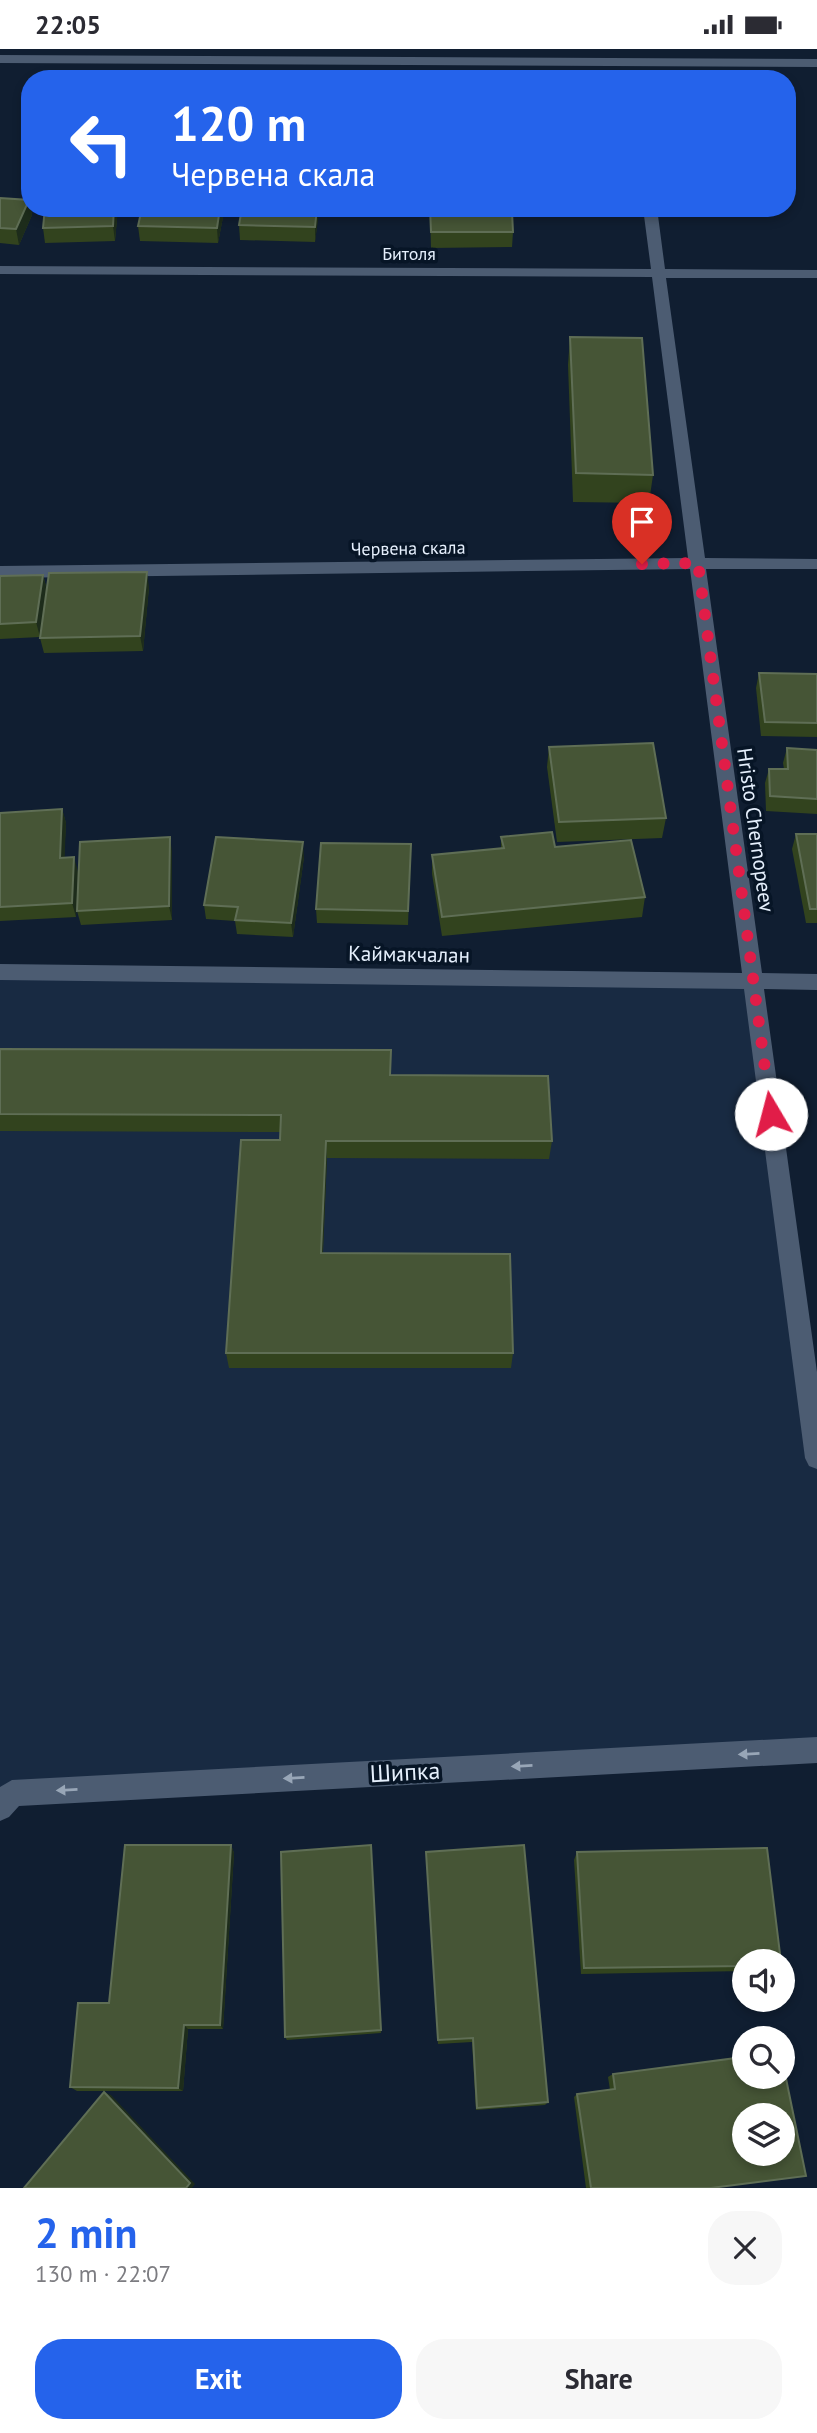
<!DOCTYPE html>
<meta charset="utf-8">
<style>
body{margin:0;font-family:"PT Sans",sans-serif;background:#f7f7f7;color:#2b2b33;height:100vh;display:flex;flex-direction:column;font-size:26px;white-space:nowrap}
*{box-sizing:border-box;margin:0}
p{font-size:23px;color:#7c7c81}
.icon{flex:none;width:38px;height:38px;fill:none;stroke:currentColor;stroke-width:2;stroke-linecap:round;stroke-linejoin:round}
.map{position:relative;height:2139px;overflow:hidden}
.drawer{display:flex;flex-direction:column;background:#fff;flex:1}
.drawer>*{flex:none}
.top-card{position:absolute;left:21px;top:21px;width:775px;height:147px;border-radius:28px;box-shadow:0 4px 10px #0003;background:#2563eb;color:#fff;overflow:hidden}
.controls{position:absolute;left:732px;top:1900px;display:grid;gap:14px}
.controls a{display:grid;place-items:center;width:63px;height:63px;border-radius:50%;background:#fff;box-shadow:0 4px 10px #0003;font-size:35px}
.pin{position:absolute;display:grid;place-items:center;width:60px;height:60px;color:#fff;margin:-72px -30px;border-radius:50% 50% 50% 0;rotate:-45deg;box-shadow:0 0 7px #0007}
.pin .icon{rotate:45deg}
.me{position:absolute;width:77px;margin:-38px;rotate:352deg;stroke-linejoin:round;filter:drop-shadow(0 0 5px #0008)}
.turn{display:flex;align-items:center;gap:24px;height:147px;padding:0 35px;font-size:32px}
.turn .icon{width:91px;height:91px;stroke-width:2.5}
.turn b{display:block;font-size:49px;line-height:60px}
.round{display:grid;place-items:center;flex:none;width:74px;height:74px;border-radius:28px;background:#f7f7f7}
.summary{display:flex;align-items:center;justify-content:space-between;height:119px;padding:0 35px}
h1{font-size:42px;font-weight:800;line-height:52px;color:#2563eb}
.primary-button{display:flex;gap:14px;margin-top:auto;padding:14px 35px}
.primary-button a{flex:1;height:80px;border-radius:28px;background:#2563eb;color:#fff;font-size:28px;font-weight:800;line-height:80px;text-align:center}
.primary-button a+a{background:#f7f7f7;color:#2b2b33}
.status{display:flex;justify-content:space-between;align-items:center;height:49px;padding:0 35px;background:#fff;direction:ltr}
.status svg{height:19px;fill:currentColor}
.map>svg:first-child{display:block}
</style>
<div class="status"><b>22:05</b><svg viewBox="0 0 49 12"><path d="M0 12V9h3v3zM5 12V6h3v6zM10 12V3h3v9zM15 12V0h3v12zM26 1h20v11H26zM47 4h2v5h-2z"/></svg></div>
<div class="map">
<svg width="817" height="2139" viewBox="0 0 817 2139">
<rect width="100%" height="100%" fill="#101e31"/>
<polygon fill="#182a42" points="0,923 753,933 817,1409 817,1701 13,1744 0,1759"/>
<g fill="none" stroke-linecap="round" stroke-linejoin="round">
<g fill="#4c5c72" fill-rule="evenodd">
<polygon points="0,6 817,10 817,18 0,14"/>
<polygon points="643,159 657,159 665,220 817,221 817,229 666,229 705,509 817,510 817,520 706,520 762,924 817,925 817,941 764,940 817,1323 817,1420 809,1417 805,1409 744,940 0,931 0,915 742,924 690,520 0,529 0,517 688,509 652,228 0,225 0,217 651,220"/>
<polygon points="817,1688 817,1714 19,1757 9,1768 0,1772 0,1738 12,1731"/>
</g>
</g>
<g fill="#32431e">
<polygon points="0,149 29,151 32,166 19,196 0,194"/>
<polygon points="45,159 118,159 115,192 45,194 43,179"/>
<polygon points="142,159 222,159 223,168 218,194 140,192 138,177"/>
<polygon points="242,159 319,159 315,193 240,191 239,176"/>
<polygon points="430,159 491,159 491,163 513,183 512,198 431,199"/>
<polygon points="570,288 653,426 649,454 573,453 568,316"/>
<polygon points="43,526 47,541 40,588 0,590 0,527"/>
<polygon points="149,538 143,602 44,604 40,589"/>
<polygon points="759,624 817,625 817,688 761,687 756,639"/>
<polygon points="549,698 666,769 662,789 557,793 547,718"/>
<polygon points="787,699 817,701 817,765 766,762 765,734 769,720 784,720 783,714"/>
<polygon points="62,760 66,774 64,809 78,823 76,868 0,872 0,764"/>
<polygon points="796,785 817,785 817,874 806,874 792,800"/>
<polygon points="501,788 555,798 645,848 642,868 442,887 432,825 432,806 501,799"/>
<polygon points="411,795 408,876 317,874 316,860"/>
<polygon points="172,802 172,871 81,876 77,862"/>
<polygon points="304,808 293,888 237,885 235,872 206,870 204,856"/>
<polygon points="0,1000 391,1026 552,1092 549,1110 327,1109 323,1204 513,1304 511,1319 229,1319 226,1304 280,1091 280,1083 0,1082"/>
<polygon points="231,1796 234,1804 223,1980 188,1980 183,2042 77,2042 70,2038 109,1954"/>
<polygon points="371,1796 381,1984 287,1991 285,1988"/>
<polygon points="426,1803 548,2053 545,2056 476,2061 472,1993 438,1995"/>
<polygon points="577,1803 744,1913 744,1922 581,1925 574,1811"/>
<polygon points="613,2025 712,2139 586,2139 574,2048 577,2045 610,2041 608,2028"/>
</g>
<g fill="#1d2c1b">
<polygon points="29,151 32,166 19,196 16,180"/>
<polygon points="114,159 118,159 115,192 113,177"/>
<polygon points="220,159 222,159 223,168 218,194 217,179"/>
<polygon points="317,159 319,159 319,164 315,193 315,178"/>
<polygon points="147,523 149,538 143,602 140,587"/>
<polygon points="43,526 47,541 40,588 36,573"/>
<polygon points="62,760 66,774 64,824 60,809"/>
<polygon points="170,788 172,802 172,871 169,857"/>
<polygon points="303,793 304,808 293,888 291,874"/>
<polygon points="74,808 78,823 76,868 72,854"/>
<polygon points="326,1092 327,1109 322,1220 321,1204"/>
<polygon points="231,1796 234,1804 223,1980 220,1976"/>
<polygon points="184,1976 188,1980 183,2042 178,2039"/>
<polygon points="104,2043 111,2046 195,2135 192,2139 186,2139"/>
</g>
<g fill="#465536" stroke="#5f6e55" stroke-width="2" fill-rule="evenodd">
<polygon points="0,149 29,151 16,180 0,179"/>
<polygon points="45,159 114,159 113,177 43,179"/>
<polygon points="142,159 220,159 217,179 138,177"/>
<polygon points="242,159 317,159 315,178 239,176"/>
<polygon points="430,159 491,159 491,163 512,163 513,183 431,183"/>
<polygon points="570,288 642,289 653,426 576,424"/>
<polygon points="147,523 140,587 40,589 49,524"/>
<polygon points="43,526 36,573 0,575 0,527"/>
<polygon points="759,624 817,625 817,674 765,673"/>
<polygon points="653,694 666,769 559,773 549,698"/>
<polygon points="787,699 817,701 817,750 770,747 769,720 788,720"/>
<polygon points="62,760 60,809 74,808 72,854 0,858 0,764"/>
<polygon points="552,783 555,798 631,791 645,848 442,868 432,806 504,799 501,788"/>
<polygon points="796,785 817,785 817,860 810,860"/>
<polygon points="170,788 169,857 77,862 80,793"/>
<polygon points="216,788 303,793 291,874 235,871 238,858 204,856"/>
<polygon points="321,794 411,795 408,862 316,860"/>
<polygon points="0,1000 391,1001 390,1026 548,1027 552,1092 326,1092 321,1204 510,1205 513,1304 226,1304 241,1091 280,1091 281,1066 0,1065"/>
<polygon points="125,1796 231,1796 220,1976 184,1976 178,2039 70,2038 78,1954 109,1954"/>
<polygon points="371,1796 381,1981 285,1988 281,1803"/>
<polygon points="524,1796 548,2053 477,2059 473,1989 438,1991 426,1803"/>
<polygon points="767,1799 781,1913 744,1913 744,1917 584,1919 577,1803"/>
<path d="M744,2008V2028H782V2010L806,2127L711,2139H591L577,2045L615,2040L613,2025ZM744,2067H782V2105H744Z"/>
<polygon points="104,2043 190,2134 186,2139 24,2139"/>
</g>
<defs><path id="oneway-solid" d="M-6-.8H1V-3.2L6.5 0L1 3.2V.8H-6Z" transform="scale(1.75)"/></defs>
<g fill="#98a6b7">
<use href="#oneway-solid" transform="translate(749 1705) rotate(177)"/>
<use href="#oneway-solid" transform="translate(522 1717) rotate(177)"/>
<use href="#oneway-solid" transform="translate(294 1729) rotate(177)"/>
<use href="#oneway-solid" transform="translate(67 1741) rotate(177)"/>
</g>
<g fill="none" stroke-linecap="round" stroke-linejoin="round">
<polyline stroke="#e11d48" stroke-width="12" stroke-dasharray="0 21.6" points="642,515 698,514 771,1065"/>
</g>
<g text-anchor="middle" dominant-baseline="central" stroke-width="7" stroke-linejoin="round" paint-order="stroke">
<g font-size="18" fill="#e5effc" stroke="#071526">
<text x="409" y="204">Битоля</text>
<text transform="translate(408 499) rotate(-1)">Червена скала</text>
</g>
<g font-size="21" fill="#e5effc" stroke="#071526">
<text transform="translate(756 781) rotate(82)">Hristo Chernopeev</text>
<text transform="translate(409 905) rotate(1)">Каймакчалан</text>
</g>
<g font-size="24" fill="#e5effc" stroke="#071526">
<text transform="translate(405 1723) rotate(-3)">Шипка</text>
</g>
</g>
</svg>
<div class="controls">
<a><svg class="icon" aria-label="sound" viewBox="0 0 24 24"><path d="M4 9h4l5-4v14l-5-4H4zM17 9q2 3 0 6"/></svg></a>
<a><svg class="icon" aria-label="search" viewBox="0 0 24 24"><circle cx="10" cy="10" r="6"/><path d="M15 15l6 6"/></svg></a>
<a><svg class="icon" aria-label="layers" viewBox="0 0 24 24"><path d="M12 4l9 5-9 5-9-5zM3 14l9 5 9-5"/></svg></a>
</div>
<div class="pin" style="left:642px;top:515px;background:#d93025"><svg class="icon" aria-label="arrive" viewBox="0 0 24 24"><path d="M6 21V4h12l-3 4 3 4H6"/></svg></div>
<svg class="me" style="left:771px;top:1065px" viewBox="-20 -20 40 40"><circle r="19" fill="#fff"/><path d="M0-13L10 11 0 6-10 11z" fill="#e11d48"/></svg>
<div class="top-card">
<div class="turn"><svg class="icon" aria-label="left" viewBox="0 0 24 24"><path d="M17 20v-9H6M10 6l-5 5 5 5"/></svg><div><b>120 m</b>Червена скала</div></div>
</div>
</div>
<section class="drawer">
<div class="summary"><div><h1>2 min</h1><p>130 m · 22:07</p></div><a class="round"><svg class="icon" aria-label="close" viewBox="0 0 24 24"><path d="M6 6l12 12M18 6L6 18"/></svg></a></div>
<div class="primary-button"><a>Exit</a><a>Share</a></div>
</section>
